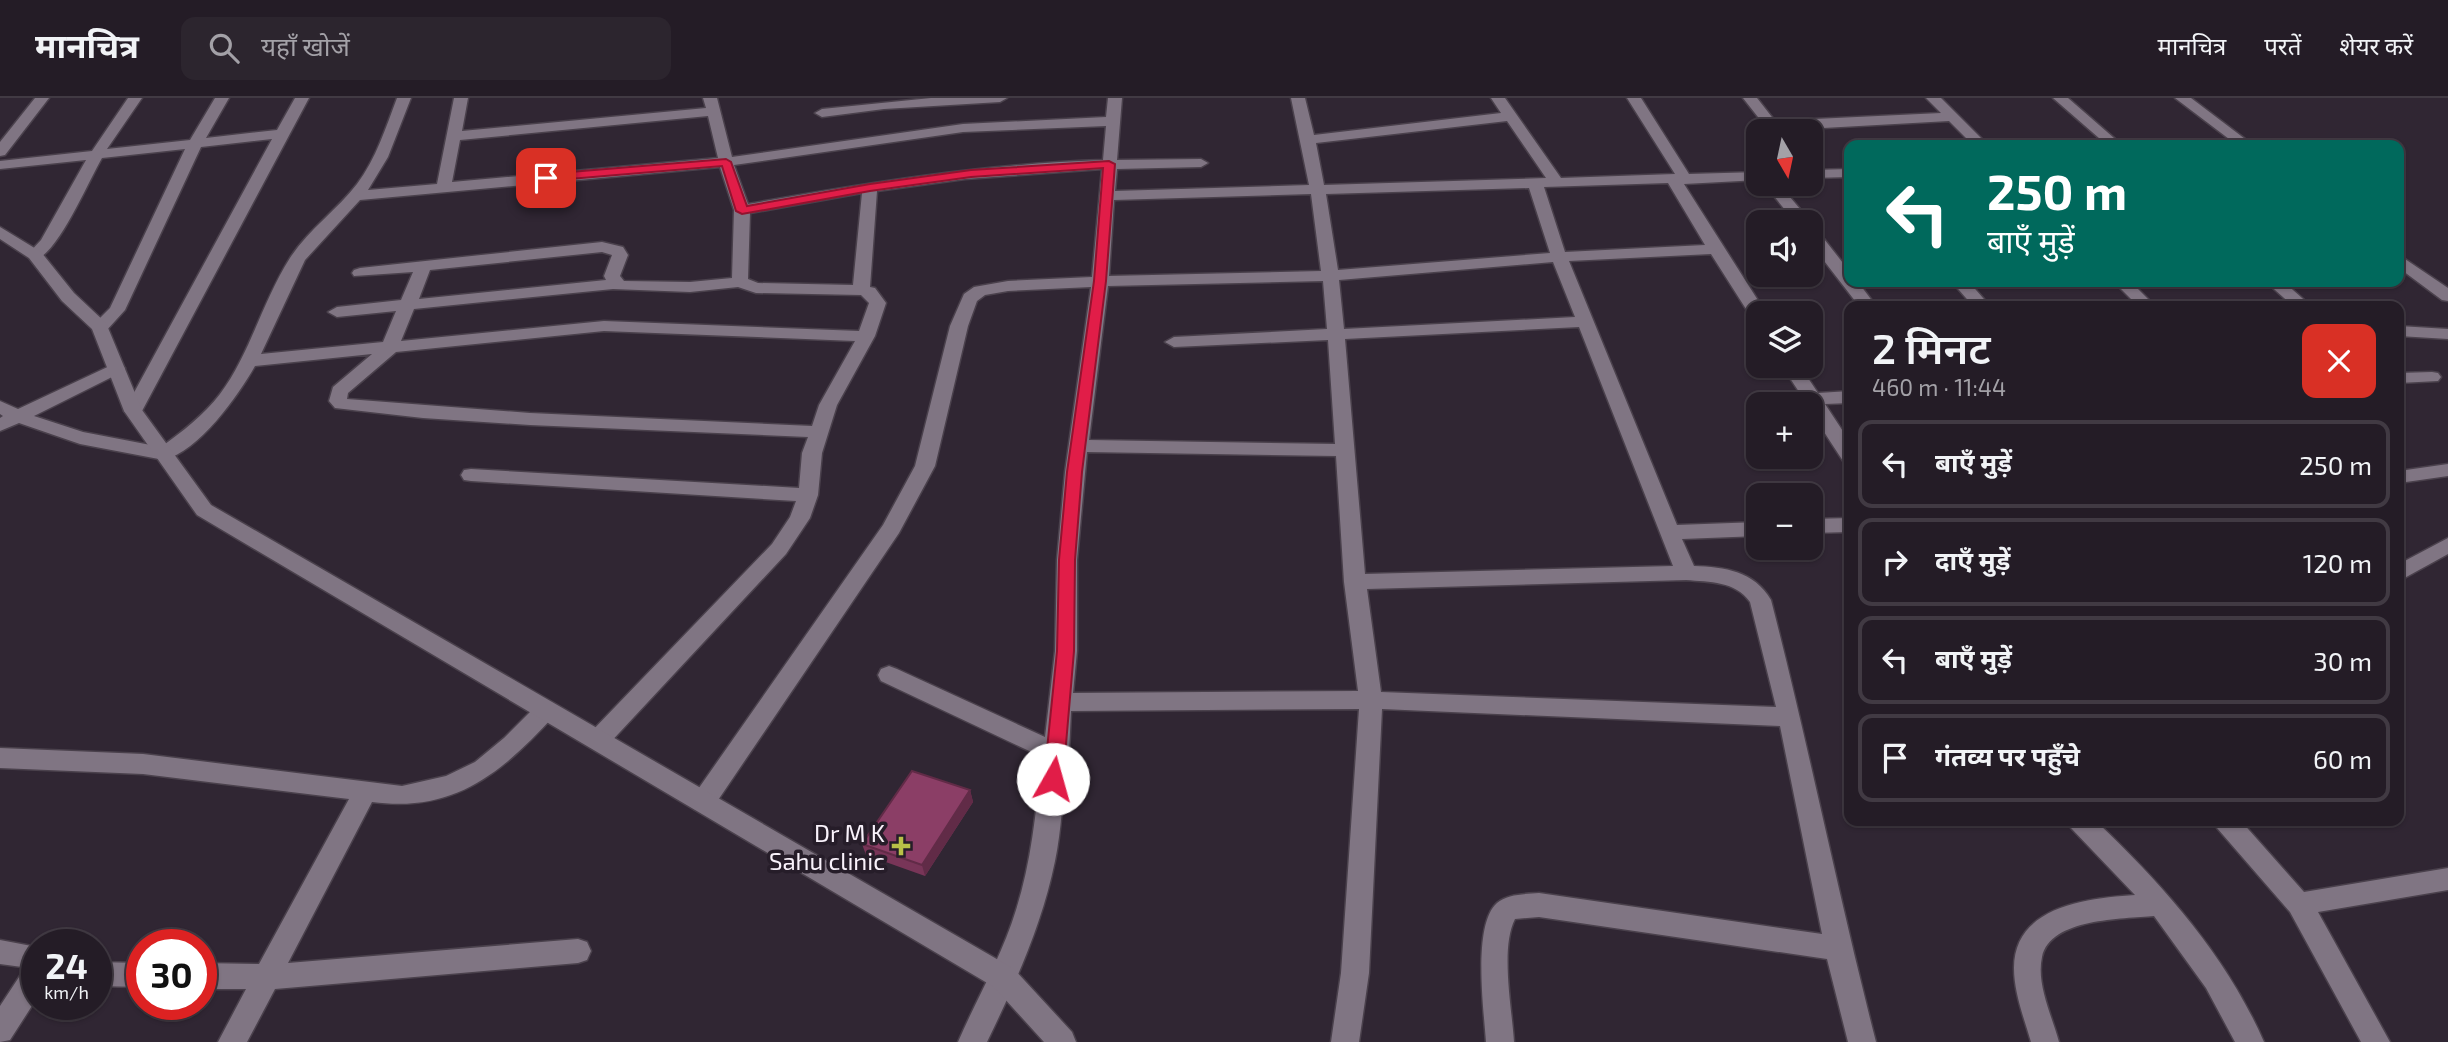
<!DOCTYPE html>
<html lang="hi">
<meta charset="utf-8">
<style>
body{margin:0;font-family:"Exo 2","Noto Sans Devanagari",sans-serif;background:#2c252e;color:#f1f3f6;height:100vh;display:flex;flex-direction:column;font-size:26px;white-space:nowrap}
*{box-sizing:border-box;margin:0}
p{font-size:23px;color:#a3a1a7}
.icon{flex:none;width:38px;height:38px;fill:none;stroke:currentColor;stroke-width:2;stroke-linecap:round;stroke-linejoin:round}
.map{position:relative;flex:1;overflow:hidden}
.side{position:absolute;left:1844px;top:203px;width:560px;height:525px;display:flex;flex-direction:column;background:#241c26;border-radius:14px;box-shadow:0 2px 5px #0004,0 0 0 2px #413a43}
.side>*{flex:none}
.hud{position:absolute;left:1844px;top:42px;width:560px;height:147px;border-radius:14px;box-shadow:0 2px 5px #0004,0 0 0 2px #413a43;background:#00695c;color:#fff;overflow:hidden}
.needle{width:46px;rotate:171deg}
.fabs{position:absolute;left:1746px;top:21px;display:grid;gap:14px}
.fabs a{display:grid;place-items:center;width:77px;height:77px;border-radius:14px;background:#241c26;box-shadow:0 2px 5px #0004,0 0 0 2px #413a43;font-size:35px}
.speed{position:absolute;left:21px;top:831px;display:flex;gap:14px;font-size:35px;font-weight:700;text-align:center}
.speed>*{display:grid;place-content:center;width:91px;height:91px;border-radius:50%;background:#241c26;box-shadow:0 2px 5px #0004,0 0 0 2px #413a43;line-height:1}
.speed small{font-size:18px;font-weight:400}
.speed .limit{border:10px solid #d22;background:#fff;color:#111}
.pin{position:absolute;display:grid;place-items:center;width:60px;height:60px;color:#fff;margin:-30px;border-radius:14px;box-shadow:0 4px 10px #0006}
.me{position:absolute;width:77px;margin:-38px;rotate:7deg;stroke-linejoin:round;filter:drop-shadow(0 0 5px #0008)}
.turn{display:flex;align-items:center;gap:24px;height:147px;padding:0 28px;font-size:32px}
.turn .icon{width:91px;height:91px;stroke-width:2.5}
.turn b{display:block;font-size:49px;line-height:60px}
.round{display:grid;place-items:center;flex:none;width:74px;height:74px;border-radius:14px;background:#2c252e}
.headline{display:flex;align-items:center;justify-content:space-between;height:119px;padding:0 28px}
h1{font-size:42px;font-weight:600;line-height:52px}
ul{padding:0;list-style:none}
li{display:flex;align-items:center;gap:21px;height:88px;margin:0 14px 10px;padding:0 14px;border:4px solid #413a43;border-radius:14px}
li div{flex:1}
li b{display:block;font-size:26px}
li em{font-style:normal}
header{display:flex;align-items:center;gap:42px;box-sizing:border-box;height:98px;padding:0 35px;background:#241c26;border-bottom:2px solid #413a43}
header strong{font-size:33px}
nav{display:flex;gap:38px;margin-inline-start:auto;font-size:24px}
.search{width:490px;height:63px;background:#2c252e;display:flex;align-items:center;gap:18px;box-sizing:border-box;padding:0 24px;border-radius:14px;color:#a3a1a7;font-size:26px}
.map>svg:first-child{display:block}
</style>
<header>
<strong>मानचित्र</strong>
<div class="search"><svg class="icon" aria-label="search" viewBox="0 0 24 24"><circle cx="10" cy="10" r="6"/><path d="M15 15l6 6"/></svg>यहाँ खोजें</div>
<nav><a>मानचित्र</a><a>परतें</a><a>शेयर करें</a></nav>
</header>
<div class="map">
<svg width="2448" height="944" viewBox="0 0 2448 944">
<rect width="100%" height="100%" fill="#302633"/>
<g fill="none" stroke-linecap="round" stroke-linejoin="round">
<defs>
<g id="street">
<polygon points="35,0 49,0 5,57 0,58 0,44"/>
<path d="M128,0H142L107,51L190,42L215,0H229L206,40L277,32L295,0H309L142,313L133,319L124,313L272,41L201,49L125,212L106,233H94L91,229L110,210L185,51L102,60C89,82 58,156 35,162L27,157L41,142L86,62L0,71V63L92,53Z"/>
<path d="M397,0H411L388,59L368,92L437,86L454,0H468L462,33L706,10L703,0H717L732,59L963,26L1106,19L1108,0H1122L1117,62L1201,61L1208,65L1201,69L1117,71L1115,93L1309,87L1291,0H1305L1314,37L1501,15L1491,0H1505L1561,80L1675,76L1627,0H1641L1689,76L1759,74V82L1684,86L1766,215H1759V223L1753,222L1711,156L1569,163L1677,427L1759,424V438L1682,441L1694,468C1725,469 1754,473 1771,502C1809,649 1838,797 1876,944H1848L1827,861L1539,819L1515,821C1500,850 1512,911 1514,944H1486C1484,913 1472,827 1497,805C1507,796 1526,796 1539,795L1822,836L1780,628L1382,611L1369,875L1359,944H1331L1341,875L1359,611L1071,613L1069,655L1066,661C1063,694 1062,730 1055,763C1042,827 1015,886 987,944H958C977,900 1002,858 1016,812C1032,762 1036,711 1042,659L881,583L878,577L881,571L889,568L897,571L1045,639L1055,553L1057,462L1065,374L1091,189L1008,193L985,197L977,203L968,228L935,368L899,435L712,711L703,714L694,711L691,704L694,697L883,427L915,368L950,228L964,196L974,189L1008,183L1092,179L1102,71L965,81L877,93L870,189L875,190L886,205L875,238L837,307L822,355L818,397L810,420L786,456L606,649L598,651L590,649L586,642L590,635L772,446L790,419L796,403L471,383L464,382L461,377L464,372L471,371L799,390L802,355L808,339L530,327L423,320L335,310L329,303L333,289L372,256L255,268C238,298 199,353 164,362L80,346L19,325L0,333V320L3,318L0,316V303L18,311L116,265L125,270L122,274L34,318L83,334L161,349C182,334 204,317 220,296C250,256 262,204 290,160C308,132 337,112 357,86C376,61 386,29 397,0ZM708,18L718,60L452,84L460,42ZM1507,23L1546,80L1324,87L1316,45ZM1106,28L1103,62C983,66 866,85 748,106L734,67L963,34ZM720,69L734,112L732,180L690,184L624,183L620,178L628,157L623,149L602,144L360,170L354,172L352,175L354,178L413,174L401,202L337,209L328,214L337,219L396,213L383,244L261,256L305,162L360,102ZM1668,85L1705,147L1565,154L1544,89ZM1529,90L1550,155L1338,172L1326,96ZM862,95L853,187L758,185L748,181L750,115ZM1311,96L1321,173L1109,178L1114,102ZM602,154L612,157L604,178L606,182L419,201L430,172ZM1553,164L1575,219L1344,231L1339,182ZM1323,183L1327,231L1174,239L1165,244L1174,249L1328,242L1335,346L1089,342L1108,188ZM738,189L756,195L861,197L869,205L859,233L604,223L401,243L414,211L613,191L690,194ZM1579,229L1673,468L1365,476L1345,241ZM604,233L855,243L819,307L812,328L530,315L347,301L348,295L396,254ZM1087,354L1336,358L1344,484L1358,593L1073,595L1077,553V462ZM1686,482C1710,484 1735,483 1750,504L1776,609L1381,594L1367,491Z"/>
<polygon points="931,0 1007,0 1000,4 884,11 822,19 815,15 822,11"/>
<polygon points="1743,0 1757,0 1775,23 1941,15 1926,0 1941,0 1988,47 1973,47 1949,23 1769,33"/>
<polygon points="2053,0 2068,0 2122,47 2107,47"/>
<polygon points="2175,0 2191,0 2253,47 2237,47"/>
<polygon points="1850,71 1850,79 1811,80 1811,72"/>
<polygon points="1764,86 1779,86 1811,124 1795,124"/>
<polygon points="1811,130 1817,132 1850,174 1850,184 1858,184 1876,208 1859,208 1811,146"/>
<polygon points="2399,157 2448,190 2448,203 2442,202 2399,170"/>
<polygon points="1952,184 1969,184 1990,208 1973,208"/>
<polygon points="2114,184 2131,184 2155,208 2138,208"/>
<polygon points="2266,184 2284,184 2311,208 2293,208"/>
<polygon points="2399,228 2448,231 2448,241 2399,238"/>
<polygon points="1782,268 1800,268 1818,295 1850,293 1850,305 1825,306 1850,344 1850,365 1843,363 1811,314 1811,306 1807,306"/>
<polygon points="2432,274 2438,275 2441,279 2438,283 2399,285 2399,275"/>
<polygon points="2448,366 2448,378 2399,385 2399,373"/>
<polygon points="1850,420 1850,434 1811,435 1811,421"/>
<polygon points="2448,440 2448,456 2399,483 2399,466"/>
<path d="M546,603L554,606L558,612L554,618C501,675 455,715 372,704L288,865L578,841L587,844L591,853L587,862L578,865L275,891L247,944H218L246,891H201V865L259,866L349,701L143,676L0,670V650L143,656L402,688L446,678L475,664L504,640L538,606Z"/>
<path d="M2068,723H2096C2163,787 2226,857 2264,944H2235L2206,890L2154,818C2123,821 2050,820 2042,859C2036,886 2052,918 2059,944H2031C2024,920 2014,895 2014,870C2014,808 2088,800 2135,797L2071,730Z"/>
<polygon points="2214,723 2241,723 2304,794 2448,770 2448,792 2318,814 2390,944 2361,944 2290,814 2217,730"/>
<polygon points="0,842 37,849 37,900 10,942 0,944 0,908 23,873 22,869 0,866"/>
<polygon points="96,864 142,865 142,889 96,888"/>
</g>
<polygon id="secondary" points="0,129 41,154 74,195 106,225 142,312 211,407 1014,871 1072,934 1076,944 1044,944 994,889 197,417 124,313 92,231 62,203 29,160 0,141"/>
</defs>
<use href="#street" stroke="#4a414c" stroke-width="3"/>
<use href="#secondary" stroke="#4a414c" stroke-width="3"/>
<use href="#street" fill="#807583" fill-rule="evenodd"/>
<use href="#secondary" fill="#807583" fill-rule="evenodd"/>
</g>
<polygon fill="#783558" points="970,692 973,704 925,778 866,757 862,746"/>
<polygon fill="#612b47" points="970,692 973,704 925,778 922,767"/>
<polygon fill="#8b3e66" stroke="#612b47" stroke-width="2" points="912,673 970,692 922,767 862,746"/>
<polygon fill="#e11d48" stroke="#92132f" stroke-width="2" points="726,61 731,64 747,108 870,86 971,72 1109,63 1115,66 1106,183 1082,374 1075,462 1074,553 1063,681 1060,687 1053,689 1047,687 1044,681 1057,553 1059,462 1067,374 1094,183 1103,70 971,79 870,93 742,116 736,113 722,68 546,83 541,80 546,76"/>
<path fill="#b8c147" stroke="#261d29" stroke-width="2.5" d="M897.5 737.5h7v7h7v7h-7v7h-7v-7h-7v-7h7z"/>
<g text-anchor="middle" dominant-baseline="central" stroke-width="7" stroke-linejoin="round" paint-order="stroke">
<g font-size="24" fill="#f9f2fb" stroke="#261d29" text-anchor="end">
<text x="885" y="734">Dr M K<tspan x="885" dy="28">Sahu clinic</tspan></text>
</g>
</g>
</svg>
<div class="fabs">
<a><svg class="needle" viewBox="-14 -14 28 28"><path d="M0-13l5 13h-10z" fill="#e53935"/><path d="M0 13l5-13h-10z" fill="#a3a1a7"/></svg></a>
<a><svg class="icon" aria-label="sound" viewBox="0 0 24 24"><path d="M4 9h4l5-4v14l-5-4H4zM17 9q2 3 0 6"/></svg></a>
<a><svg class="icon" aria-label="layers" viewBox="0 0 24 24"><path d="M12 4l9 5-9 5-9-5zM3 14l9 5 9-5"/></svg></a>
<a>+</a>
<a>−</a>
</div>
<div class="speed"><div>24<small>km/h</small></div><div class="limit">30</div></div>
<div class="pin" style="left:546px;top:80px;background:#d93025"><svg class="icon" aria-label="arrive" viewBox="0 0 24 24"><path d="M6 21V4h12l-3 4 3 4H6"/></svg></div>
<svg class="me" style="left:1053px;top:681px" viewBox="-20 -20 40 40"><circle r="19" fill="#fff"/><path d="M0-13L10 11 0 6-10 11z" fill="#e11d48"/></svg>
<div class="hud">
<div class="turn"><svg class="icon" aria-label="left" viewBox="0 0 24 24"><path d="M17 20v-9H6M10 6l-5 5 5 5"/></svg><div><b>250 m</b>बाएँ मुड़ें</div></div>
</div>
<section class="side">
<div class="headline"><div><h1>2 मिनट</h1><p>460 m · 11:44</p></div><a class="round" style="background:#d93025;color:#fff"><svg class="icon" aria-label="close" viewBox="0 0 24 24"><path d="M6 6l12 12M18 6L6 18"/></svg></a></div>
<ul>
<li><svg class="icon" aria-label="left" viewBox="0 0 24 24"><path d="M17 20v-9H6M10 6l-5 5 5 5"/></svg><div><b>बाएँ मुड़ें</b></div><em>250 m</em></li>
<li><svg class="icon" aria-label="right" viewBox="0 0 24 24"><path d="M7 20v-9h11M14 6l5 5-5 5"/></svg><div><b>दाएँ मुड़ें</b></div><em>120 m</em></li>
<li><svg class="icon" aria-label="left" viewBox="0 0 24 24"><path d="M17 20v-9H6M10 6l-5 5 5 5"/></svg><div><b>बाएँ मुड़ें</b></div><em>30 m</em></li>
<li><svg class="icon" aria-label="arrive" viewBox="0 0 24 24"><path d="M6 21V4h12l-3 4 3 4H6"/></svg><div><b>गंतव्य पर पहुँचे</b></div><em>60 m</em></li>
</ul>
</section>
</div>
